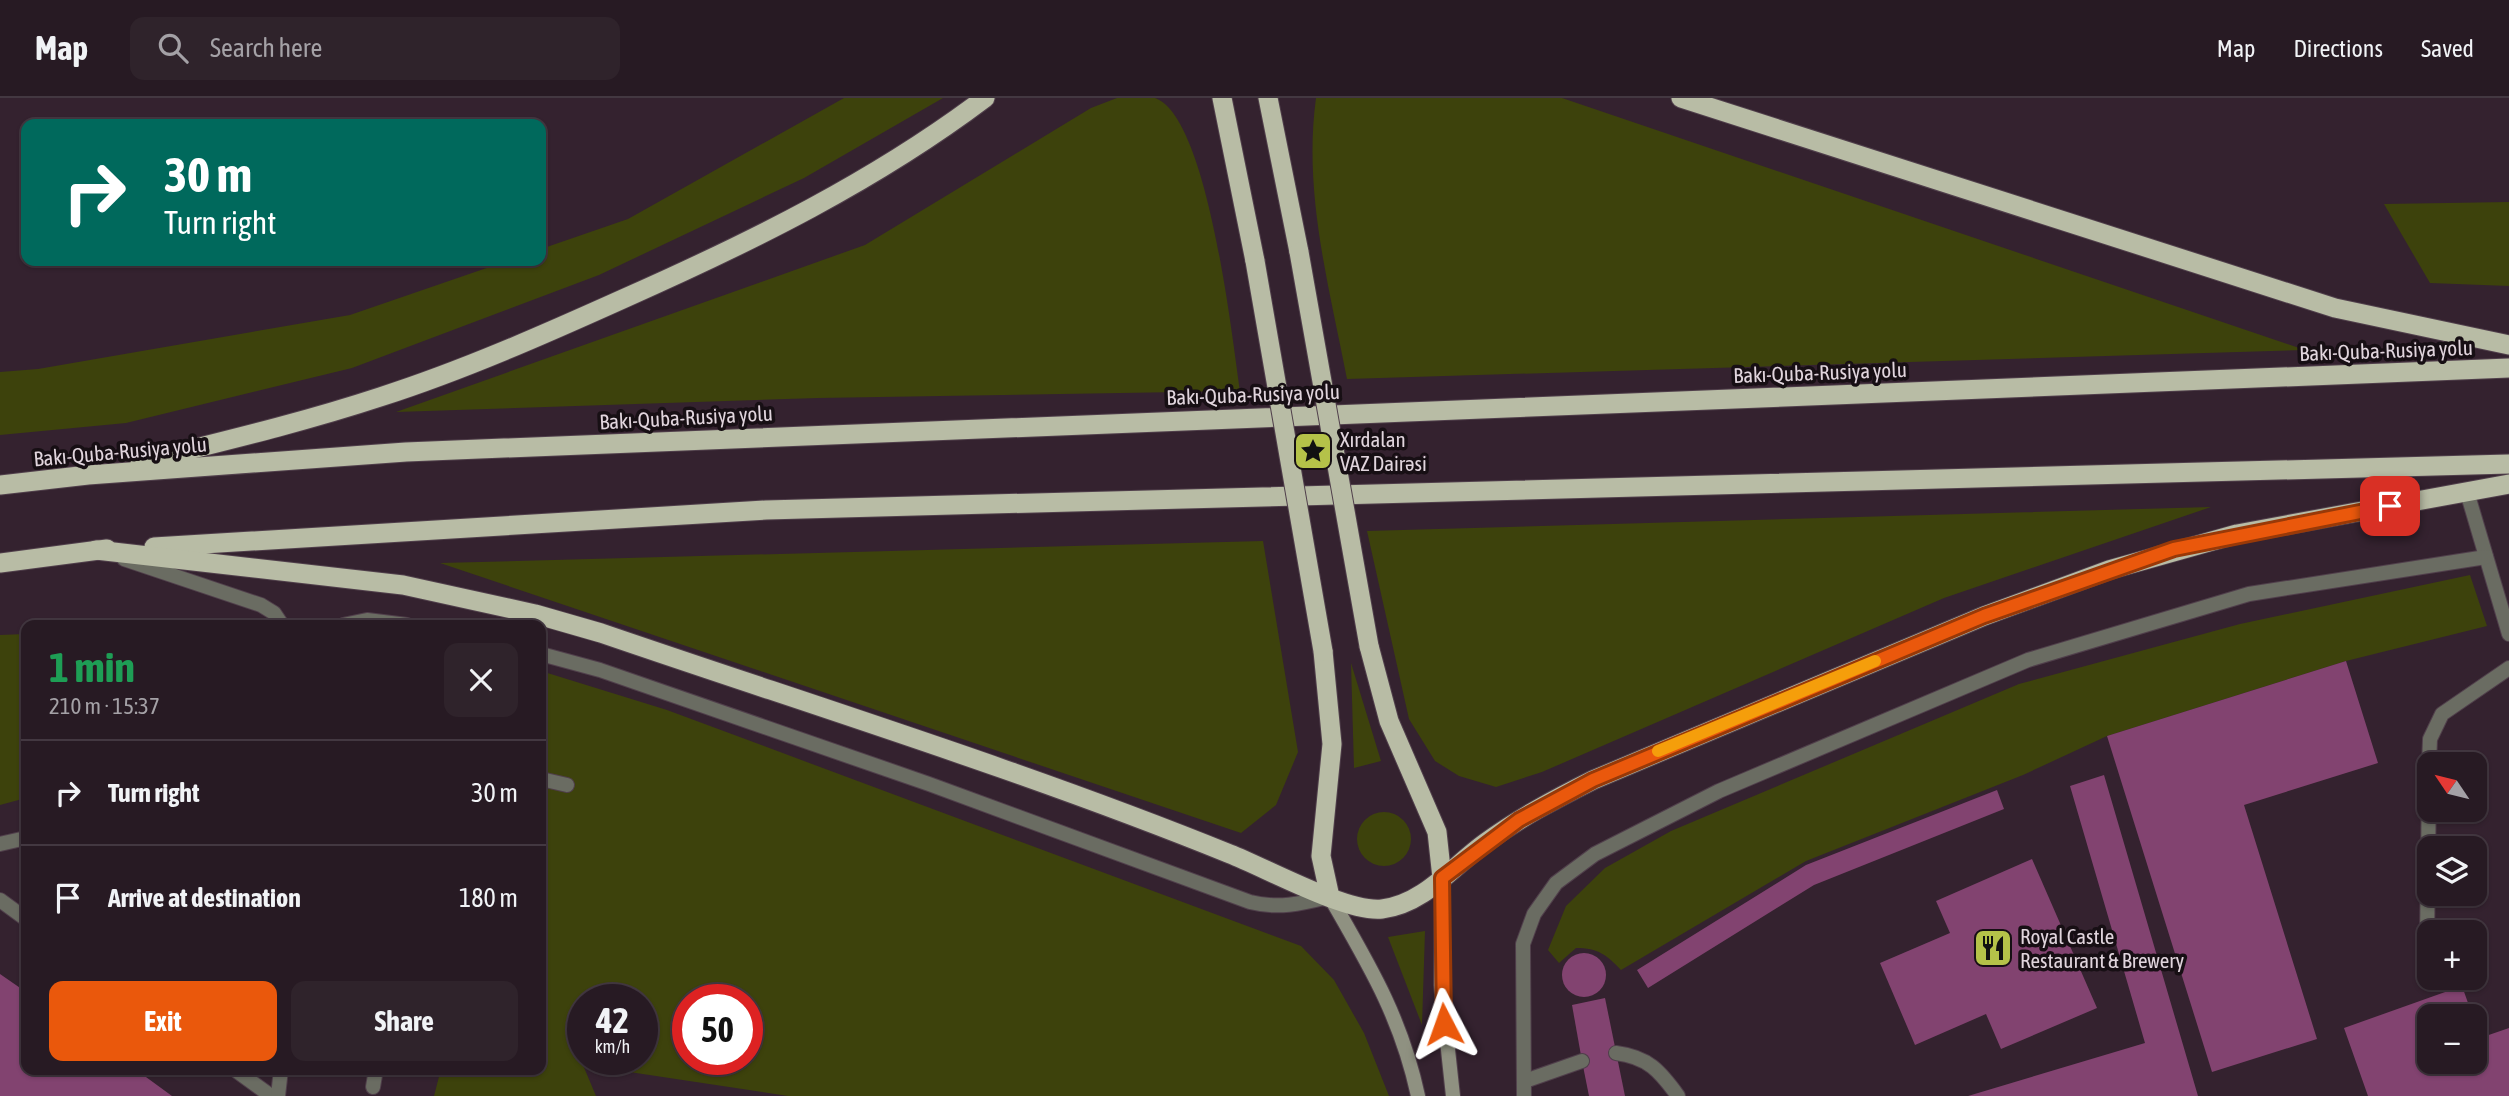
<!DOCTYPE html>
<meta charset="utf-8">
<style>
body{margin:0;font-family:"Asap Condensed",sans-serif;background:#2f232b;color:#f1f3f6;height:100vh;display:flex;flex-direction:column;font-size:26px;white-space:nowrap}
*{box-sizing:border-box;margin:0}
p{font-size:23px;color:#a4a1a6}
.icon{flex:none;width:38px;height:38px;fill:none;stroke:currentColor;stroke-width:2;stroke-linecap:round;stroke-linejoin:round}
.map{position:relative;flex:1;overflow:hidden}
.side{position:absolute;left:21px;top:522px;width:525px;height:455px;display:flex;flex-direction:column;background:#271a23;border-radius:14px;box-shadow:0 2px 5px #0004,0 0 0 2px #433841}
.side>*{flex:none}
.banner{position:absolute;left:21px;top:21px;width:525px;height:147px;border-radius:14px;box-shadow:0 2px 5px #0004,0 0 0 2px #433841;background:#00695c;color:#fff;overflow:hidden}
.needle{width:46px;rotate:305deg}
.fabs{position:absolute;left:2417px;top:654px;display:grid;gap:14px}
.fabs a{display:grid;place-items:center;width:70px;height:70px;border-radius:14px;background:#271a23;box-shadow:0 2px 5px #0004,0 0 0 2px #433841;font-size:35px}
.speed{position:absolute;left:567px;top:886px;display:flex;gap:14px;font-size:35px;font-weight:700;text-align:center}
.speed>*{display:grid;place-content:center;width:91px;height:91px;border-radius:50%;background:#271a23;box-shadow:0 2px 5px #0004,0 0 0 2px #433841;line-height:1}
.speed small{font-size:18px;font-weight:400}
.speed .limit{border:10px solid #d22;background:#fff;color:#111}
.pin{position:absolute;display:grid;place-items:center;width:60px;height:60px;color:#fff;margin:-30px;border-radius:14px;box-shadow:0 4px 10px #0006}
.me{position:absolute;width:77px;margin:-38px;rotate:356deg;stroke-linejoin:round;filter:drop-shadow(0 0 5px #0008)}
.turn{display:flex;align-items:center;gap:24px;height:147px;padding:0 28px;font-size:32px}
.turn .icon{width:91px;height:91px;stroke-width:2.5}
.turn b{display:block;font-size:49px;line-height:60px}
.round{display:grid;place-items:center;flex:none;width:74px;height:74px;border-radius:14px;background:#2f232b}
.overview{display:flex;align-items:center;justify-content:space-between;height:119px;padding:0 28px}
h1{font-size:42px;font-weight:700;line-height:52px;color:#1e9e55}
.primary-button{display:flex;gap:14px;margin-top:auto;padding:14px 28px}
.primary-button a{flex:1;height:80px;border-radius:14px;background:#ea580c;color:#fff;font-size:28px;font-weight:700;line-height:80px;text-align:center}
.primary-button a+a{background:#2f232b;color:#f1f3f6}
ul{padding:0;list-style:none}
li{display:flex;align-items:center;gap:21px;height:105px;padding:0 28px;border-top:2px solid #433841}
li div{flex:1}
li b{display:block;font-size:26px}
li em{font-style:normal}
header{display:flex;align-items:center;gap:42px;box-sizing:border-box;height:98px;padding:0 35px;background:#271a23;border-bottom:2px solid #433841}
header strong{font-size:33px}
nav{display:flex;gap:38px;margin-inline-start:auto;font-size:24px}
.search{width:490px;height:63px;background:#2f232b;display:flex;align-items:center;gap:18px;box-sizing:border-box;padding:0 24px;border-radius:14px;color:#a4a1a6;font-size:26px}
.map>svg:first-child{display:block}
</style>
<header>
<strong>Map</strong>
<div class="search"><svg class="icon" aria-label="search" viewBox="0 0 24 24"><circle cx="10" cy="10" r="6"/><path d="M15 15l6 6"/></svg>Search here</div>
<nav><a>Map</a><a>Directions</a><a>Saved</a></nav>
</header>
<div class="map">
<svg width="2509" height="998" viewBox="0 0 2509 998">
<rect width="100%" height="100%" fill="#34222f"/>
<g fill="#3d420c" fill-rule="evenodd">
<polygon points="844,0 943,0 804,80 599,177 352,270 126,325 0,337 0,274 38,271 350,217 507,163 541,163 541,151 628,121"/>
<path d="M1117,0C1128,0 1145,0 1155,0C1208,18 1232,239 1240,293L818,300L396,314L865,147L1091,10Z"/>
<path d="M1316,0H1562L2305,252L1347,281C1329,188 1303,95 1316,0Z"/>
<polygon points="2509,104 2509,188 2430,185 2384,106"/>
<polygon points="2211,409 1944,500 1542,674 1496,689 1459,678 1435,663 1409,621 1367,433"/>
<polygon points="1263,443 1298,654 1276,707 1241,735 440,465"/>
<path d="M2470,477L2487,528L2346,563L2107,638L2023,677L1806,763L1621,872C1607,857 1598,850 1576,850L1559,865L1548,852L1566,808L1605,770L1671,733L2019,586L2240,526Z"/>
<polygon points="26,536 26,700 0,707 0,537"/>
<polygon points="1351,565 1381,663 1354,670"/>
<path d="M541,573L667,612L1301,848L1334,882L1364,935L1389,998H788L583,967L596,998H434L441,971H541ZM583,901H642V961H583ZM688,901H747V961H688Z"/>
<circle cx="1384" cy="741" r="27"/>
<polygon points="1425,833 1422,927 1388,839"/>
</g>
<g fill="#824370">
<polygon points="2346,563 2378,665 2244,707 2317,941 2212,974 2107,638"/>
<polygon points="2104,677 2198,998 1968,998 2145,945 2070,688"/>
<polygon points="1997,692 2004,711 1814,787 1648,890 1637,872 1806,767"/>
<polygon points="2032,761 2097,910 2001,951 1986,916 1915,947 1880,865 1950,835 1936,803"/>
<circle cx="1584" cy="877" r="22"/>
<polygon points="0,876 26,894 26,971 135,971 172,998 0,998"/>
<polygon points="2462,888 2473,919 2429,919 2429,964 2474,964 2474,925 2480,940 2509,930 2509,998 2368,998 2344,930"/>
<polygon points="1605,900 1625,998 1589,998 1582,963 1572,907"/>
</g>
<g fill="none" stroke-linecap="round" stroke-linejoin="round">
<defs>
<g id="service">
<polyline points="2467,394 2509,536"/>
<polyline points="124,461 261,507 274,515 282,527"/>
<polyline points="343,527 367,522 407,527"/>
<path d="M541,556L600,572L929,686L1250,804C1278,811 1300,806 1328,799"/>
<polyline points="2429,667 2430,641 2442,616 2509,570"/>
<polyline points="541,681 567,687"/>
<polyline points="0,746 26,740"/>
<polyline points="0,802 26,821"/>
<polyline points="2427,842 2429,686"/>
<path d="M1616,955C1648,959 1660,973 1678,998"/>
<polyline points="234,971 271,998"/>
<polyline points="1525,983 1582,963"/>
<polyline points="373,989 376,971"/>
<polyline points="278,998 281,971"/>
<polyline points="1524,998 1523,846 1534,816 1556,785 1595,756 1719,693 2028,562 2249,496 2486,459"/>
</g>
<g id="secondary">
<polyline points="1442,780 1441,887 1453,998"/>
<path d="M1330,799C1369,867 1401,919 1418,998"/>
</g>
<g id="trunk">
<polyline points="1222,0 1255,163"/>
<polyline points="1268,0 1299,154"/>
<polyline points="1681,0 2335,210 2509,247"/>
<path d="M140,364C220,344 301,325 380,299C464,272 545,236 625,200C751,144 875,83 985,0"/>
<polyline points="0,387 88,377 406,354 2509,270"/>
<polyline points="154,449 766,412 2509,366"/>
<path d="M96,452L403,487L535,516L601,535C811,607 1025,673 1230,756C1266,770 1347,815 1382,811C1424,806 1452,769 1485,745C1519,720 1555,701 1593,682L1984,518L2109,472L2237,436L2509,386"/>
<polyline points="0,465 107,451"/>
<polyline points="1369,548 1389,623 1437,734 1442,780"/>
<polyline points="1323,553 1332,646 1321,758 1330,799"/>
</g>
</defs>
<use href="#service" stroke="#503f4b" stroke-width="16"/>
<use href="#secondary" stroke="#503f4b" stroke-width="16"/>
<use href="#trunk" stroke="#503f4b" stroke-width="21"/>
<use href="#service" stroke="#6a6c62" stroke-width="14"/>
<use href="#secondary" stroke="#8f9181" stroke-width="14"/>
<use href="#trunk" stroke="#b8bca5" stroke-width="19"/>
<defs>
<g id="trunk-bridge">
<polyline points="1299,154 1369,548"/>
<polyline points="1255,163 1323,553"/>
</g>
</defs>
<use href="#trunk-bridge" stroke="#503f4b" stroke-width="21" stroke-linecap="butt"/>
<use href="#trunk-bridge" stroke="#b8bca5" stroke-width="19"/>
</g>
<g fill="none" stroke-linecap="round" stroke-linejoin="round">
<defs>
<polyline id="route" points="1444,926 1442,780 1519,722 1593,682 1984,518 2174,451 2390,408"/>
</defs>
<use href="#route" stroke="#983908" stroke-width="18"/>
<use href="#route" stroke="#ea580c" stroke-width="12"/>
<polyline stroke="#f59e0b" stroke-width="12" points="1658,653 1875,563"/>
</g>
<defs>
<symbol id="sight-square" viewBox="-11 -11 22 22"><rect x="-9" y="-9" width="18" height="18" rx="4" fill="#b5c249" stroke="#170f14"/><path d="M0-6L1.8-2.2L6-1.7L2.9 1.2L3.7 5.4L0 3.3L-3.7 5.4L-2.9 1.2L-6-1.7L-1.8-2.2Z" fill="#111"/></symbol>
<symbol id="restaurant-square" viewBox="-11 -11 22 22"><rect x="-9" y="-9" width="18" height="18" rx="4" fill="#b5c249" stroke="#170f14"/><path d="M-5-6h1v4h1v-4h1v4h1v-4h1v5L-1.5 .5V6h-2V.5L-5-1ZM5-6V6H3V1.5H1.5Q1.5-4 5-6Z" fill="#111"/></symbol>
</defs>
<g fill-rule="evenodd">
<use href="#sight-square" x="1291" y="331" width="44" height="44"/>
<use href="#restaurant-square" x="1971" y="828" width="44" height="44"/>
</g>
<g text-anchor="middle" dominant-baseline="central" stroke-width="7" stroke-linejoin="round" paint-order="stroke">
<g font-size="21" fill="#e1d5dd" stroke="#170f14">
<text transform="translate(2386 252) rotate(-2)">Bakı-Quba-Rusiya yolu</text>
<text transform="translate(1820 274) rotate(-2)">Bakı-Quba-Rusiya yolu</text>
<text transform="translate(1253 296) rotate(-2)">Bakı-Quba-Rusiya yolu</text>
<text transform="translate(686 319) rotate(-3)">Bakı-Quba-Rusiya yolu</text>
<text transform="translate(120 353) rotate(-5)">Bakı-Quba-Rusiya yolu</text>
</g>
<g font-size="21" fill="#e1d5dd" stroke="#170f14" text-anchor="start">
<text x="1340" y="341">Xırdalan<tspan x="1340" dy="24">VAZ Dairəsi</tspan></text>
<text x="2020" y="838">Royal Castle<tspan x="2020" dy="24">Restaurant &amp; Brewery</tspan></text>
</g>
</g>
</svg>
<div class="fabs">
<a><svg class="needle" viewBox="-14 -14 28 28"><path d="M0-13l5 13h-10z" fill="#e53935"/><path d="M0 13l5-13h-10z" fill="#a4a1a6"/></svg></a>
<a><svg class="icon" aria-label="layers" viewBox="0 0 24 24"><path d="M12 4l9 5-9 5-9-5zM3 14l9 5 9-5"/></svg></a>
<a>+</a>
<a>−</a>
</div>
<div class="speed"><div>42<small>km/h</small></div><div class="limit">50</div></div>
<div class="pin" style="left:2390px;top:408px;background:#d93025"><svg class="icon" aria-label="arrive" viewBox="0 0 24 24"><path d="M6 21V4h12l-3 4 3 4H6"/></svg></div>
<svg class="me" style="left:1444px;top:926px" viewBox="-20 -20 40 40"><path d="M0-17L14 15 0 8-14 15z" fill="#ea580c" stroke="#fff" stroke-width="4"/></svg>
<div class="banner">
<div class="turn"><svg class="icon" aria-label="right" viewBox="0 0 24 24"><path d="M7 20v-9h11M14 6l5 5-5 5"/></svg><div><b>30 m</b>Turn right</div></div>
</div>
<section class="side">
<div class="overview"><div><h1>1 min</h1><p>210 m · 15:37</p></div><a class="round"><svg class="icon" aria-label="close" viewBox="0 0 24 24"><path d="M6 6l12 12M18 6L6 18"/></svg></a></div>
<ul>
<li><svg class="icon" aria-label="right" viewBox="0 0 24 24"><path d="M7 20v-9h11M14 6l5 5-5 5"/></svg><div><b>Turn right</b></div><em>30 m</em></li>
<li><svg class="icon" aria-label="arrive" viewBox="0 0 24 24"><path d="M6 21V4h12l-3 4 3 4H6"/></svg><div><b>Arrive at destination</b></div><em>180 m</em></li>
</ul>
<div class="primary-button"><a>Exit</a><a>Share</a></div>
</section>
</div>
